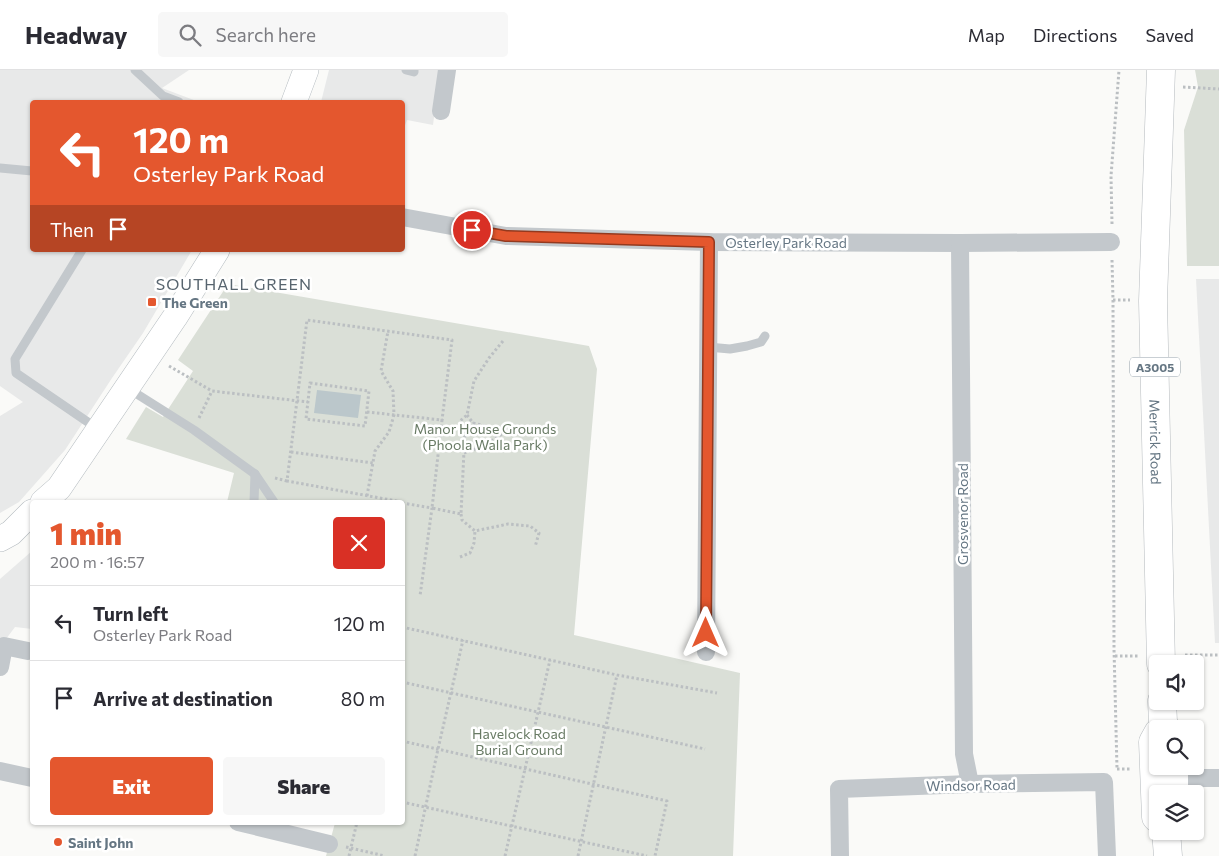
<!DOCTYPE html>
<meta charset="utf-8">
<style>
body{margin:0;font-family:Commissioner,sans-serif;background:#f7f7f7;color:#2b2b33;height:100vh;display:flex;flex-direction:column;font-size:19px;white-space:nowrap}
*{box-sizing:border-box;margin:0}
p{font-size:16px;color:#7c7c81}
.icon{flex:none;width:28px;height:28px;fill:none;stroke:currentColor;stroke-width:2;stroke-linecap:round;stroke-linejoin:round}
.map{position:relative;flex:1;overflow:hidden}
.details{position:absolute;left:30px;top:430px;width:375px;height:325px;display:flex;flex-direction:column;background:#fff;border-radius:5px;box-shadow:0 1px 4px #0004}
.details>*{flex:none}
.top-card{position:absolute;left:30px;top:30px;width:375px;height:152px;border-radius:5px;box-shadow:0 1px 4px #0004;background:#e4572e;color:#fff;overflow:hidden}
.buttons{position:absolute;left:1149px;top:585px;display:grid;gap:10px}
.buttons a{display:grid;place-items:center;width:55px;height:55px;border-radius:5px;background:#fff;box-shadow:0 1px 4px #0004;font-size:25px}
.pin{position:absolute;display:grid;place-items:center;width:42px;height:42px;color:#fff;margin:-21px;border:2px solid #fff;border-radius:50%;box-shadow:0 1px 5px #0007}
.me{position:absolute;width:55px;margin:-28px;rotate:0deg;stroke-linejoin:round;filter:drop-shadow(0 0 4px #0008)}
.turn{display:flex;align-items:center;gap:18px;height:105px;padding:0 20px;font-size:22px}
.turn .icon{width:65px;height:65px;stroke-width:2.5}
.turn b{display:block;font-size:35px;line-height:42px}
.then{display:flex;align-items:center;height:48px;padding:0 20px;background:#0003;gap:10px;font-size:19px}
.round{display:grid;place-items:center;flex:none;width:52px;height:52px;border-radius:5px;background:#f7f7f7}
.head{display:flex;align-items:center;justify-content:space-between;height:85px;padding:0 20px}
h1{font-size:30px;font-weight:800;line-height:38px;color:#e4572e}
.cta{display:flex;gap:10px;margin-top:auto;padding:10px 20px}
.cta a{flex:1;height:58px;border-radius:5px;background:#e4572e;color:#fff;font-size:20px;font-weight:800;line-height:58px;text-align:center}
.cta a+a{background:#f7f7f7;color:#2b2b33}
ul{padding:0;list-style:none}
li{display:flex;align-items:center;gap:15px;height:75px;padding:0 20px;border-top:1px solid #e1e1e2}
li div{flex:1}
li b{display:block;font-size:19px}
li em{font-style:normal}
header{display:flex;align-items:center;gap:30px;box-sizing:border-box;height:70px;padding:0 25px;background:#fff;border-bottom:1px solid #e1e1e2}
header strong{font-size:24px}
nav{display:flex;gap:28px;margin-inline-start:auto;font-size:18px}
.search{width:350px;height:45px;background:#f7f7f7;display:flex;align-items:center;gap:12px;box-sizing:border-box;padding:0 18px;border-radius:5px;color:#7c7c81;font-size:19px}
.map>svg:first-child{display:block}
</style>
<header>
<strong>Headway</strong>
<div class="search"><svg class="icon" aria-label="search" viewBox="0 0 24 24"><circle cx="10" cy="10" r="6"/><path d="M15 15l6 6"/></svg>Search here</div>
<nav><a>Map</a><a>Directions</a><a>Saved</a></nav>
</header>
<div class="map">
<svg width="1219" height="786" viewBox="0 0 1219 786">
<rect width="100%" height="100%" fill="#fafaf8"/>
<g fill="#e8e9e9">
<polygon points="0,0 189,0 162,18 199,32 32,32 32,180 192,180 143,263 112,308 65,380 19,432 0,443 0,346 23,332 0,316"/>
<polygon points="329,0 440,0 433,55 407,50 403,61 402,32 321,32"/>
<polygon points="1196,209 1219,209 1219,573 1215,573"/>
<polygon points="32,481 32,559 15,557 0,577 0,509"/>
</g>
<g fill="#dadfd7">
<polygon points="1195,0 1219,0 1219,196 1187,196 1184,60 1198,17"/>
<polygon points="228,214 589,276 597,299 574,565 740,603 733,786 326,786 335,753 402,752 402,432 227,432 234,403 126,369 146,337 163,347 193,301 178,290"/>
</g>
<polygon fill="#bbc7cb" points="317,320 361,325 358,348 314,343"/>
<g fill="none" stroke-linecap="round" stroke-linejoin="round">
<defs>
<g id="secondary">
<polyline points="294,32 306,0"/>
<polyline points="43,432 59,418 175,247 217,180"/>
<polyline points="0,469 11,463 32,442"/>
</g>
<g id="primary">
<path id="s1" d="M1161,0L1153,231L1161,594"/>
<polyline points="1162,631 1163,652 1166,659"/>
<polyline points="1158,663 1153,672 1156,747 1158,749"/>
<polyline points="1174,696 1174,724"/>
<polyline points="1166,761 1168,786"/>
</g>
</defs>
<use href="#secondary" stroke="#b3babf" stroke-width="26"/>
<use href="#primary" stroke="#b5babe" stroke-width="29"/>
<g stroke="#bbbfc2" stroke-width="3" stroke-dasharray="2.5 2.5" stroke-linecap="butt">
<polyline points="1183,17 1219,19"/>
<polyline points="1112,154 1111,106 1119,0"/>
<polyline points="1112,190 1113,230 1114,579 1117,699"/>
<polyline points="1113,230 1130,230"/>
<polyline points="169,296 212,321 308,332"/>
<polygon points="310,313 369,321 365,356 306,349"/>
<polyline points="367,342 442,350 432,438 461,444 465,360 459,352 467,345 474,311 489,288 503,271"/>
<polyline points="467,345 473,353 506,361"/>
<polyline points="199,348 212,321"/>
<polyline points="465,360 473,353"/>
<polyline points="291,382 373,393"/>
<polyline points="464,383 484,376 506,361 523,361"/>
<polyline points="275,408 287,411"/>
<polyline points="367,426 375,381 389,362 394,345 393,321 381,301 388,261"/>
<polyline points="402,432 287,411 307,250 452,270 442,350"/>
<polyline points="402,433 432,438 420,526"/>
<polyline points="461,444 462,450 475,461 508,454 530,456 539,463 535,477"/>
<polyline points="460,487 470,483 474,473 475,461"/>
<polyline points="402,557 617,605 717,623"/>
<polyline points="1185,585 1219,585"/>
<polyline points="1115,586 1138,586"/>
<polyline points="402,612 705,679"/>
<polyline points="402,671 667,731 655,786"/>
<polyline points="1117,699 1131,699"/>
<polyline points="402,732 647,786"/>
<polyline points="346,777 385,786"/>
<polyline points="349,786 357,752"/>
<polyline points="415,786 438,679 463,570"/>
<polyline points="505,786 550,590"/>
<polyline points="578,786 617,605"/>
</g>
<g stroke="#c3c8cc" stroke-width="9">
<polyline points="135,0 163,26 179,32"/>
<polyline points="406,0 414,2 414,0"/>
<polyline points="0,98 32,101"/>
<polyline points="82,180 15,289 16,303 98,359"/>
<polyline points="708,277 730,279 747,276 761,272 765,266"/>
<polyline points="129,319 194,360 255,404"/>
<polyline points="254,432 255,404 274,432"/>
</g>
<g stroke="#c3c8cc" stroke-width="18">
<polyline points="441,41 447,0"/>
<polyline points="402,147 506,166 709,172 960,173 1111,172"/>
<polyline points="960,173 964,684 970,714"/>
<polyline points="706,582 709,172"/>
<polyline points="0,597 4,576 28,581"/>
<polyline points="0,701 32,708"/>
<polyline points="1174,716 1185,716 1197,708 1219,708"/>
<polyline points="238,752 329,774"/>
<polyline points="840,786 839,719 970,714 1104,712 1107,786"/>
</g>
<use href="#secondary" stroke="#fff" stroke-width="25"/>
<use href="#primary" stroke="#fff" stroke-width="28"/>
</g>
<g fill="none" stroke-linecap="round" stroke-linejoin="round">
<defs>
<polyline id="route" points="472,160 506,166 709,172 706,563"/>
</defs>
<use href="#route" stroke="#94391e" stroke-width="12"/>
<use href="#route" stroke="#e4572e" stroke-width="9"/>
</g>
<g fill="#e4572e" stroke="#fff" stroke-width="2">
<rect x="147" y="227" width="10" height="10" rx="2.5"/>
<circle cx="58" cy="772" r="5"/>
</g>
<g text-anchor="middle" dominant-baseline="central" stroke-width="5" stroke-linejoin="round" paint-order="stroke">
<rect fill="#fff" stroke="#939fa8" stroke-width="1" x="1130" y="287.5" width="50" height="19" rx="4"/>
<g font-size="12" font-weight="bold" fill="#657683">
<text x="1155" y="297">A3005</text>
</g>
<g font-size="14" fill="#657683" stroke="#fff">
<text x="786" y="172">Osterley Park Road</text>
<text stroke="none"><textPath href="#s1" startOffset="372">Merrick Road</textPath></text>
<text transform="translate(962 444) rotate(-90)">Grosvenor Road</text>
<text transform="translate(971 715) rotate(-1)">Windsor Road</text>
</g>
<g font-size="14" font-weight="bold" fill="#657683" stroke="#fff" text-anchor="start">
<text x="162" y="232">The Green</text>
<text x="68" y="772">Saint John</text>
</g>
<g font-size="14" fill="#687a64" stroke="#fff">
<text x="485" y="358">Manor House Grounds<tspan x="485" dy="16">(Phoola Walla Park)</tspan></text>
<text x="519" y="663">Havelock Road<tspan x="519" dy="16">Burial Ground</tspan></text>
</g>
<g font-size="16" letter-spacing="1" fill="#57646e" stroke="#fff">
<text x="234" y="213">SOUTHALL GREEN</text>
</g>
</g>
</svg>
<div class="buttons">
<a><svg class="icon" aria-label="sound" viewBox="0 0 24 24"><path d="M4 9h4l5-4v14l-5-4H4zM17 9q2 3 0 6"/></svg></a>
<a><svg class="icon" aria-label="search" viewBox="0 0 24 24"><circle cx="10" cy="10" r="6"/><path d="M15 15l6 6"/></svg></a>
<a><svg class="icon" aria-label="layers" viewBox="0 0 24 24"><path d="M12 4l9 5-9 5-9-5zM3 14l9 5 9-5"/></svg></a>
</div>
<div class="pin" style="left:472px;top:160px;background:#d93025"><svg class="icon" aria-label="arrive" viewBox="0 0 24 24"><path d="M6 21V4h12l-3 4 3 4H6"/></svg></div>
<svg class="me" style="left:706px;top:563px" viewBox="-20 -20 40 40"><path d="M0-17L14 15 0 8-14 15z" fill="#e4572e" stroke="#fff" stroke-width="4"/></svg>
<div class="top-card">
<div class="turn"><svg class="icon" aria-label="left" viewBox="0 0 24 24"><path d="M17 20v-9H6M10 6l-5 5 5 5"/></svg><div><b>120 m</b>Osterley Park Road</div></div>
<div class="then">Then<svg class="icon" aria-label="arrive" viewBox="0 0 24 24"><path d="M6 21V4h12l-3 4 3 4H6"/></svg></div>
</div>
<section class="details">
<div class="head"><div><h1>1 min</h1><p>200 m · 16:57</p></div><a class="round" style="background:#d93025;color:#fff"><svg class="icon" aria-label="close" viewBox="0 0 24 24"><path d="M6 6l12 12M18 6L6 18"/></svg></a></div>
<ul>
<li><svg class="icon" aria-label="left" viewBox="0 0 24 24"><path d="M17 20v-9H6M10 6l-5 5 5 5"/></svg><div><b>Turn left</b><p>Osterley Park Road</p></div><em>120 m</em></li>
<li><svg class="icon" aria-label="arrive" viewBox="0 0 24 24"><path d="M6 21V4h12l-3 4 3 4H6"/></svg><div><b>Arrive at destination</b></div><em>80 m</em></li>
</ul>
<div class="cta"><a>Exit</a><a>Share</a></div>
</section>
</div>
